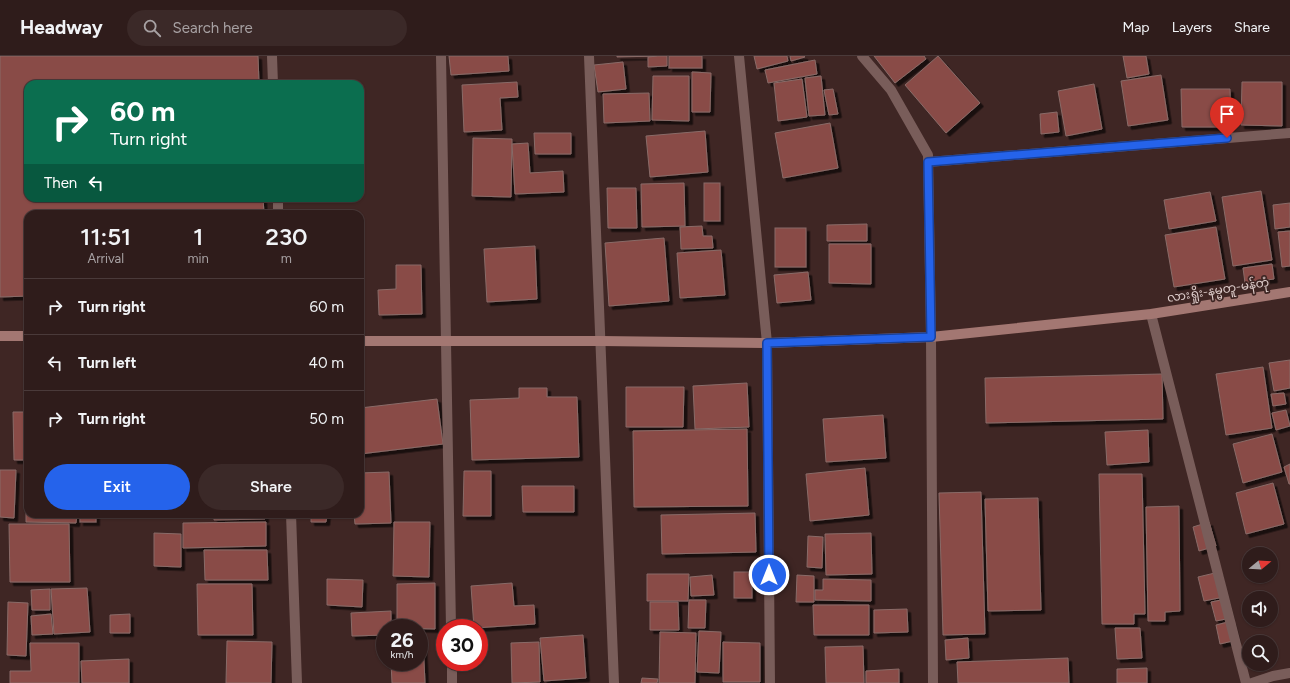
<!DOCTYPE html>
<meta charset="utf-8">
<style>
body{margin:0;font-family:Figtree,"Noto Sans Myanmar",sans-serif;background:#3b2928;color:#f1f3f6;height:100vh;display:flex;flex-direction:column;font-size:15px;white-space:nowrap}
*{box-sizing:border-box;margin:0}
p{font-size:13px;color:#a7a1a3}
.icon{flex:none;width:22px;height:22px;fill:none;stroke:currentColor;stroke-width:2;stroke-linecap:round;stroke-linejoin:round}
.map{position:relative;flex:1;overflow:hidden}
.sheet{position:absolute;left:24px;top:154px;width:340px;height:308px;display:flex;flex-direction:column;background:#2f1c1b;border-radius:12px;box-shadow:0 1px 3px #0004,0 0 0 1px #4a3a3a}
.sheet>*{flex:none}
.banner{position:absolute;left:24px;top:24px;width:340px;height:122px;border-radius:12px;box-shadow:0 1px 3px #0004,0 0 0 1px #4a3a3a;background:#0b6e4f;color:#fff;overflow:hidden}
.needle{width:26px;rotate:72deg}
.fabs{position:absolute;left:1242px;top:491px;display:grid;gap:8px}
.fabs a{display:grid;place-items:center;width:36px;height:36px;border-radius:50%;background:#2f1c1b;box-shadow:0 1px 3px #0004,0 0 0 1px #4a3a3a;font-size:20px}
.speed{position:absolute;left:376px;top:563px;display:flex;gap:8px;font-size:20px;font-weight:700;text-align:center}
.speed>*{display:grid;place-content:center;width:52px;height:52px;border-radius:50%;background:#2f1c1b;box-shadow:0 1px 3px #0004,0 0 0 1px #4a3a3a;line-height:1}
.speed small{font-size:10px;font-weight:400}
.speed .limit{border:6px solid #d22;background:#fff;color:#111}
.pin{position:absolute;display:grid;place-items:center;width:34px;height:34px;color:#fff;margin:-41px -17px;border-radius:50% 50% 50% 0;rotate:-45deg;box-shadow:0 0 4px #0007}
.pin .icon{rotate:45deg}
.me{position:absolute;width:44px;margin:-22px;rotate:0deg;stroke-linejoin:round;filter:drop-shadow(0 0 3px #0008)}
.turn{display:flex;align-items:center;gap:14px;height:84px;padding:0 20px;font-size:18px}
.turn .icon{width:52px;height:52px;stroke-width:2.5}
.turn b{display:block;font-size:28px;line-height:34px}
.then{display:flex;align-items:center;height:38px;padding:0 20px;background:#0003;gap:8px;font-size:15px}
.eta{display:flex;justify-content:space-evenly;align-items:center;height:68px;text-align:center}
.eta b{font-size:24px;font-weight:600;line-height:28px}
.action{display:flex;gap:8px;margin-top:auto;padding:8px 20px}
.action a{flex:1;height:46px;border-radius:24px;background:#2563eb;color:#fff;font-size:16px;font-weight:600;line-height:46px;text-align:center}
.action a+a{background:#3b2928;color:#f1f3f6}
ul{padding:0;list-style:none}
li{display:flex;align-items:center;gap:12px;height:56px;padding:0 20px;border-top:1px solid #4a3a3a}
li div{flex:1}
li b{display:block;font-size:15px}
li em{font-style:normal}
header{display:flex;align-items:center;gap:24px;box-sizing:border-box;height:56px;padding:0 20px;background:#2f1c1b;border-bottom:1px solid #4a3a3a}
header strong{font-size:19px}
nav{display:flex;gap:22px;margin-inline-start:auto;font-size:14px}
.search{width:280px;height:36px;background:#3b2928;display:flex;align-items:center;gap:10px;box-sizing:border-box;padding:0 14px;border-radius:22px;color:#a7a1a3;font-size:15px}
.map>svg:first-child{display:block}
</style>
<header>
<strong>Headway</strong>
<div class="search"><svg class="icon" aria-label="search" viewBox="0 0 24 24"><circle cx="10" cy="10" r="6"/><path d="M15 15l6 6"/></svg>Search here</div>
<nav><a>Map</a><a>Layers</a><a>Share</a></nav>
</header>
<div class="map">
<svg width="1290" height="627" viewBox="0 0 1290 627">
<defs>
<filter id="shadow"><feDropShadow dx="3.5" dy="3.5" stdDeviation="0" flood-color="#0009"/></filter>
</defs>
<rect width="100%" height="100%" fill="#3f2624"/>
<g fill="#894b46" stroke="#896b68" filter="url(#shadow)">
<polygon points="0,0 258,0 259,28 28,28 28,142 263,142 264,158 28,158 28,240 0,241"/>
<polygon points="449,0 508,0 509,15 451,19"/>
<polygon points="617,0 657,0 617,1"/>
<polygon points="658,0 667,0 667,10 648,11 648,1"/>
<rect x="669" y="0" width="33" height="12"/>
<polygon points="754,0 787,0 788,5 757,13"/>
<polygon points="790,0 804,0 805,1 791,5"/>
<polygon points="874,0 924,0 926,3 895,27"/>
<polygon points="938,0 980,47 946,77 905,29"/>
<polygon points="1123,0 1146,0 1149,18 1127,22"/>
<polygon points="815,4 817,18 768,27 765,14"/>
<polygon points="623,6 626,33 598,36 594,9"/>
<polygon points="692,16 711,17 710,56 692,56"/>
<polygon points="1161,19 1168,64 1128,70 1121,25"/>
<polygon points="653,20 689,20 689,65 652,64"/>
<polygon points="821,20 825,59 809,60 805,22"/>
<polygon points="802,23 807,61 778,65 774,27"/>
<polygon points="517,26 518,41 500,42 502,74 464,76 462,29"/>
<polygon points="1242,26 1282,26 1282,70 1241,69"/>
<polygon points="1094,28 1102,73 1066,80 1058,35"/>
<polygon points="833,33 838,58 829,59 824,34"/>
<polygon points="1181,33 1230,33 1231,71 1182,71"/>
<polygon points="649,37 650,65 604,67 603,38"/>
<polygon points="1057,56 1059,76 1041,78 1040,58"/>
<polygon points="830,67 838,112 783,122 775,77"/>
<polygon points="705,75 708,116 650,121 646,80"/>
<polygon points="534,77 571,77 571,98 535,98"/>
<polygon points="473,82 512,83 511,141 472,140"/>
<polygon points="528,87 530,117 563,115 564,136 515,138 512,88"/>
<polygon points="684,127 685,170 642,171 641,128"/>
<rect x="704" y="127" width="16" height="38"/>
<polygon points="607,132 636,132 637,172 608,172"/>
<polygon points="1261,135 1272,204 1233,210 1222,141"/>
<polygon points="1210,136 1216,165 1169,173 1164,144"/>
<polygon points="1290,147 1290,171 1275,173 1273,149"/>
<polygon points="867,168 867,185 827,185 827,169"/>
<polygon points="702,170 703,180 712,180 713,192 681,193 680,171"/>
<polygon points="1216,171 1225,223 1174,231 1165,179"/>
<rect x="775" y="172" width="31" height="39"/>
<polygon points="1290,175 1290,210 1282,211 1278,176"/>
<polygon points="664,182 669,245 609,250 605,187"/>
<polygon points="829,188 871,188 871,228 829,227"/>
<polygon points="535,190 537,243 487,246 484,193"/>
<polygon points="721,194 725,239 680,242 677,197"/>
<polygon points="1272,208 1274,223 1245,227 1243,212"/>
<polygon points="396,209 421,209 422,258 379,259 378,234 396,233"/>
<polygon points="808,216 811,244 777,247 774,219"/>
<polygon points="1290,304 1290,332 1274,335 1269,307"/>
<polygon points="1263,311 1272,372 1226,379 1216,318"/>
<polygon points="1162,318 1163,363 986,367 985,322"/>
<polygon points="747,327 749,371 695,373 693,330"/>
<polygon points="626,331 684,331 683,371 626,371"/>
<polygon points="519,332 547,332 547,341 577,341 579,401 472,404 470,344 519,342"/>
<polygon points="1284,337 1286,348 1273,350 1271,338"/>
<polygon points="437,343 443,388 360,398 360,352"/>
<polygon points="1286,354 1290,370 1276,374 1272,357"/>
<polygon points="13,356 28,356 28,404 14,404"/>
<polygon points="883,359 886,402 826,406 823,363"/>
<polygon points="747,373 748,450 634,451 633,375"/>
<polygon points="1148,374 1149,406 1107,409 1105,376"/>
<polygon points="1272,378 1282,416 1243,427 1233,388"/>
<polygon points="26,408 28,409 28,458 77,458 76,467 26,466"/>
<polygon points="1290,408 1290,428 1289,428 1284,411"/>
<polygon points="865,412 869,459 810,465 806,418"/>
<polygon points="0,414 16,414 14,462 0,461"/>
<polygon points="464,415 491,415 491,460 463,460"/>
<polygon points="389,416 391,467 355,468 354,458 360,458 360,417"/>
<polygon points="1099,418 1142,418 1145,558 1134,558 1134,568 1102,568"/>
<polygon points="1273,427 1284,468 1246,478 1236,437"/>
<polygon points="522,430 574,430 574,456 523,456"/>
<polygon points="981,436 985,578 943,579 939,437"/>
<polygon points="1038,442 1041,554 988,555 985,443"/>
<polygon points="1179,450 1180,555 1165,556 1165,565 1148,565 1146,451"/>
<polygon points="755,457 756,496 662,498 661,459"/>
<rect x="80" y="458" width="16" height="8"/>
<polygon points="214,458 265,458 265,463 214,464"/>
<polygon points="311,458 327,458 326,466 311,466"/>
<polygon points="266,466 266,490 183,492 183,467"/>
<polygon points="394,466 430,466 429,521 393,520"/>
<polygon points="1209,466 1216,490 1199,495 1193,471"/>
<polygon points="9,468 69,468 70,526 10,526"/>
<polygon points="154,477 181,478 181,511 154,510"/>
<polygon points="871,477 872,518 826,519 825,478"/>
<polygon points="808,480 823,481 822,512 807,511"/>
<polygon points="204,494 267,494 268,524 205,524"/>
<rect x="734" y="516" width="18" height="26"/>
<polygon points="1219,516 1224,541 1204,545 1198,521"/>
<polygon points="647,518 689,518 688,545 647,545"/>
<polygon points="712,519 714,539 691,540 690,521"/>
<polygon points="797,519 814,520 814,546 796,546"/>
<polygon points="327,523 363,524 362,551 327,549"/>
<polygon points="823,523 871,524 871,545 815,544 815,534 823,534"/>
<polygon points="435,527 435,573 397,572 397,528"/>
<polygon points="512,527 514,550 534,549 535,568 474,572 471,530"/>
<polygon points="197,528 252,528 253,579 198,579"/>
<polygon points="87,532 90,576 54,578 51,533"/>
<polygon points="50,533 50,554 32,554 31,534"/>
<polygon points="1226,543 1231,562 1216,565 1211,546"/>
<polygon points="689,544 706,544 705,572 688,572"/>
<polygon points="8,546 28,547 26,600 7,599"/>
<polygon points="650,546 678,546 679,574 650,574"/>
<polygon points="813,549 869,549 869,579 814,579"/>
<polygon points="907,553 908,576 874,577 874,554"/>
<polygon points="391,555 391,572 385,572 385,579 352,580 351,557"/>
<polygon points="51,558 53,578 32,579 31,560"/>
<polygon points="130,558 130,577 110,577 110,559"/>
<polygon points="1232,565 1237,584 1220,588 1216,569"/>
<polygon points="1115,572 1140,572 1142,602 1117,603"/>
<polygon points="699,575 721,576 719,617 697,616"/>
<polygon points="660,576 696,577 695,627 659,627"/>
<polygon points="583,579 586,622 544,625 540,582"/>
<polygon points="968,582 969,602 946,604 945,584"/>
<polygon points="423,584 425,627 392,627 391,606 419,606 419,585"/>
<polygon points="227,585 272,586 271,627 226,627"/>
<polygon points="539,586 540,626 512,627 511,587"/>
<polygon points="723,586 760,587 760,626 723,626"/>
<polygon points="30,587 79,587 79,627 10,627 10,615 31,615"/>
<polygon points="863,590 864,627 826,627 825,591"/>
<polygon points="1068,602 1069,627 958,627 957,606"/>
<polygon points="129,603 129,627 82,627 81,605"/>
<polygon points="1147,612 1147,627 1117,627 1117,613"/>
<polygon points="899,613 899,627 866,627 866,615"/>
<polygon points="642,622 658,623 657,627 641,627"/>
</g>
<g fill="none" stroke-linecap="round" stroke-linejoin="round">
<g stroke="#795d5a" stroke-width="10">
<polyline points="272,0 273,28"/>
<polyline points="441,0 451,572"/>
<polyline points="589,0 614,627"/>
<polyline points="739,0 767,287 770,627"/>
<polyline points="862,0 891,34 928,99 931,281 933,627"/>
<polyline points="928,106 1290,77"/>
<polyline points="278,142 278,158"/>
<polyline points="1151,258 1246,627"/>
<polyline points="291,458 297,627"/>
<polyline points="452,606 452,627"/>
<polyline points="1252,627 1273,620 1290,617"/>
</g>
<g stroke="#a37772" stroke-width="10">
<polyline points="0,280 28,280"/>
<polyline points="360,285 601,285 767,287 931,281 1151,258 1290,236"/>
</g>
</g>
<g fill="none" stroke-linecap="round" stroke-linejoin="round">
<defs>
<polyline id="route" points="769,519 767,287 931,281 928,106 1227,82"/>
</defs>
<use href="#route" stroke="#184099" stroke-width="10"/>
<use href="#route" stroke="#2563eb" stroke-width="7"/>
</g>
<g text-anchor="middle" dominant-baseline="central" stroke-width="3.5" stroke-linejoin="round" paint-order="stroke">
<g font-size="12" fill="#dfcecc" stroke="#3f2624">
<text transform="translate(1218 234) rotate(-9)">လားရှိုး-နမ္မတူ-မန်တုံ</text>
</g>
</g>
</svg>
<div class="fabs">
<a><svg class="needle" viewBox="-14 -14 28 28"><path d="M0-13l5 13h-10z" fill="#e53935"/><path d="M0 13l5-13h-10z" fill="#a7a1a3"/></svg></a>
<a><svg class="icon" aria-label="sound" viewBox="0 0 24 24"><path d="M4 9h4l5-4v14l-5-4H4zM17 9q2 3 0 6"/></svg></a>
<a><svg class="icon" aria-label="search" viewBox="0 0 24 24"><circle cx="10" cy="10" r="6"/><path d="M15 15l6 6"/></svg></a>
</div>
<div class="speed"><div>26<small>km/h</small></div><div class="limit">30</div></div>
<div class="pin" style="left:1227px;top:82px;background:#d93025"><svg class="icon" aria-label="arrive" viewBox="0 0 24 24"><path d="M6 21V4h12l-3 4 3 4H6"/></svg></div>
<svg class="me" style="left:769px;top:519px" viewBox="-20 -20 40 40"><circle r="17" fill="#2563eb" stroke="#fff" stroke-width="3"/><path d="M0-11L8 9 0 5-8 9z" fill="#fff"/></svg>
<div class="banner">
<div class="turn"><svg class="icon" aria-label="right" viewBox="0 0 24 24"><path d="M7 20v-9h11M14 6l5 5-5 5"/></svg><div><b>60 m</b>Turn right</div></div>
<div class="then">Then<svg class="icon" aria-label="left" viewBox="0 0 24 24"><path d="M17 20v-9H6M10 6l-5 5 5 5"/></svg></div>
</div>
<section class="sheet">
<div class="eta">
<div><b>11:51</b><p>Arrival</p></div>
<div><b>1</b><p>min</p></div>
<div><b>230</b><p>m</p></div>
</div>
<ul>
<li><svg class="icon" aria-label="right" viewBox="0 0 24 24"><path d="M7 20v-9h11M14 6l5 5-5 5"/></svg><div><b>Turn right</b></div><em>60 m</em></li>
<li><svg class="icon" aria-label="left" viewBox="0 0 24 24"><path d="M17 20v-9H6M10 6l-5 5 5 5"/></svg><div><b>Turn left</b></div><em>40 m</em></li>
<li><svg class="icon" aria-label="right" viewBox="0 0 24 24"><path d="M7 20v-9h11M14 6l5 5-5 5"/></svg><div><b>Turn right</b></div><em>50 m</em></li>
</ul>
<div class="action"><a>Exit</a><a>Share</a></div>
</section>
</div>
